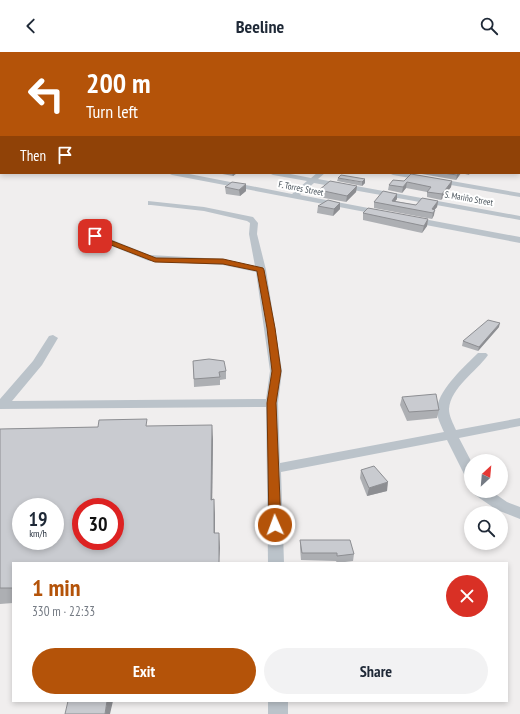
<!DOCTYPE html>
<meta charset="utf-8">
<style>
body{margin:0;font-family:"PT Sans Narrow",sans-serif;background:#f2f2f3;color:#1f2937;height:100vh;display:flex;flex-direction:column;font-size:15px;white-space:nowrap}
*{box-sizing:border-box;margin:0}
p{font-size:13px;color:#747a83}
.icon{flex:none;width:22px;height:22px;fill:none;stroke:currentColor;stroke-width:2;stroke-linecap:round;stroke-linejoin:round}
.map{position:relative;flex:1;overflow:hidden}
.drawer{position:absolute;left:12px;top:510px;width:496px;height:140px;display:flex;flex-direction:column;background:#fff;border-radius:0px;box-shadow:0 2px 6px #0003}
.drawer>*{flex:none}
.top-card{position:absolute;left:0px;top:0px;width:520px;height:122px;box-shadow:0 2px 6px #0003;background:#b45309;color:#fff;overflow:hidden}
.needle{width:26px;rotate:26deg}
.controls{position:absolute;left:464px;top:402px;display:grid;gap:8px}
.controls a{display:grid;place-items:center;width:44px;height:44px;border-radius:50%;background:#fff;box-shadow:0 2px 6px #0003;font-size:20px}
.speed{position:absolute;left:12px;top:446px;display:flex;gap:8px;font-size:20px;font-weight:700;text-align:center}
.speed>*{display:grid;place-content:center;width:52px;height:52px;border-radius:50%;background:#fff;box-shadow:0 2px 6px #0003;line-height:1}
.speed small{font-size:10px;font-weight:400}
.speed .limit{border:6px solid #d22;background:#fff;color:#111}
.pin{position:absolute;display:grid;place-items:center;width:34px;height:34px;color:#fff;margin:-17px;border-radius:8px;box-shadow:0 2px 6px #0006}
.me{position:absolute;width:44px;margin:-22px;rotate:358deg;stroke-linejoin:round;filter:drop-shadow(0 0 3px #0008)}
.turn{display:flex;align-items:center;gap:14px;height:84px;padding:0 20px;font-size:18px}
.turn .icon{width:52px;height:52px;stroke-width:2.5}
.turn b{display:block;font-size:28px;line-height:34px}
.then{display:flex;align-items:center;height:38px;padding:0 20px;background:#0003;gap:8px;font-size:15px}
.round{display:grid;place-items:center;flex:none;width:42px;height:42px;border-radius:21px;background:#f2f2f3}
.overview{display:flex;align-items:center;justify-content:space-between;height:68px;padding:0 20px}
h1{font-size:24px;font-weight:700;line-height:30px;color:#b45309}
.action{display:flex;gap:8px;margin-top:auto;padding:8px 20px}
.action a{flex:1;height:46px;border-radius:24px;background:#b45309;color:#fff;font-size:16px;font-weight:700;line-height:46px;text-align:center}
.action a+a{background:#f2f2f3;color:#1f2937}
header{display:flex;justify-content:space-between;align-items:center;height:52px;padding:0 20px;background:#fff;font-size:18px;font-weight:700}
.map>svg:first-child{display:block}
</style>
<header><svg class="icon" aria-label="back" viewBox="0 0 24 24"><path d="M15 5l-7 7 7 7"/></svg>Beeline<svg class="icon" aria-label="search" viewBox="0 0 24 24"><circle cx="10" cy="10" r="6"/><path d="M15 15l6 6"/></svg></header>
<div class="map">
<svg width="520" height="662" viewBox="0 0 520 662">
<rect width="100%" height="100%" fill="#f0eeee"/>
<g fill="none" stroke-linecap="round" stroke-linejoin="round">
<g fill="#bbc3ca" fill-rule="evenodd">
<polygon points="57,0 63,0 57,1"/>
<rect x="0" y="86" width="1" height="4"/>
<polygon points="519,118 520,122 516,122 519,121"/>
<polygon points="168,121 184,121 292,142 307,129 273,123 269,121 285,121 311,126 317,121 325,121 318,127 520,164 520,168 314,131 300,143 384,159 385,161 381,163 172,123"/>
<polygon points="389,121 406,121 520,141 520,145 393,123"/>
<path d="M148,149L204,155L253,165L258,171L257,182L266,218L282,319L278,351L280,411L444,380C441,373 436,364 437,356C440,336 465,314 478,301H486L488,303C476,320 451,335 449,357C449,364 453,371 456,378L520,366V374L459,386L471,409V427L466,426L447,388L281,420L284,511H268L266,355L0,357V347L33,309L49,284L53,283L58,286L42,313L12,349L266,347L270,319L256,220L223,213L149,209L79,181L78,179L79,177H85L150,203L223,207L255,214L249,182L250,171L247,169L204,159L151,153H148Z"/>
<polygon points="413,165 520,185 520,191 410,170 409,168"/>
<polygon points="473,439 491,439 507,450 520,455 520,467 497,458 475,443"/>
<rect x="268" y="649" width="20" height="13"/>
</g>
<rect fill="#b0beca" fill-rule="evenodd" x="0" y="14" width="1" height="4"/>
</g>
<g fill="#adafb3">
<polygon points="81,0 520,0 520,9 519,9 519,1 79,1"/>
<polygon points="217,121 237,121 233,124"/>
<polygon points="416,121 470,121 469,123 461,121 456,128"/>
<polygon points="338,126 365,131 362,134 337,129"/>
<polygon points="404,129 452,129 451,135 441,148 427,145 427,140 406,136 402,141 388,138 389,133"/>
<polygon points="357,134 356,140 346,150 319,145 319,138"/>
<polygon points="225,135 246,139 240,144 226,142"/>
<polygon points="397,142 397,147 395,149 416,153 438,149 437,155 434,158 434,163 432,167 374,156 374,150"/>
<polygon points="318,154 340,157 333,164 317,161"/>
<polygon points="363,161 428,167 427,174 422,181 363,168"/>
<polygon points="499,275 478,299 462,294 463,289"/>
<polygon points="193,309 226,319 226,327 220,328 220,333 194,335"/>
<polygon points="402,345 439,358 437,366 407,369 400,353"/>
<polygon points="148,374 213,387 212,447 215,463 215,481 219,481 219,511 13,511 13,551 0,552 0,377"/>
<polygon points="361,418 387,439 367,444 360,426"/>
<polygon points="300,488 354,502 353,509 337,511 336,509 301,508 300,496"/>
</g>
<g fill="#8d8e92">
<polygon points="232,121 237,121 233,124"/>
<polygon points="459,121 461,121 456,128 457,123"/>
<polygon points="365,127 365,131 362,134 362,130"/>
<polygon points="452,129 451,135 441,148 442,142"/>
<polygon points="407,130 406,136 402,141 403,135"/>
<polygon points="246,132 246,139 240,144 239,138"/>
<polygon points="357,134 356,140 346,150 347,144"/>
<polygon points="397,142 397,147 391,154 392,149"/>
<polygon points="438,149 437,155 432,161 432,157"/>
<polygon points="340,151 340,157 333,164 334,157"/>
<polygon points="435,158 434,163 432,167 433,161"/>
<polygon points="428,167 427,174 422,181 424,174"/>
<polygon points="500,271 499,275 478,299 479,295"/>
<polygon points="212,373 213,387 212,463 211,448"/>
<polygon points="388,430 387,439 367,444 369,436"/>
<polygon points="214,447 215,463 215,496 214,481"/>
<polygon points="219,481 220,496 219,511"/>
<polygon points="107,649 113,649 110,662 105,662"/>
</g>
<g fill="#c9cbd0" stroke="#8d8e92" fill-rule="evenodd">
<polygon points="81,0 391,0 389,1 79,1"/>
<polygon points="399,0 520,0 520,5 519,5 519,1 408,1"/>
<polygon points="519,9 520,9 520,15 519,16"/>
<polygon points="1,25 1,39 0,35 0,26"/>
<rect x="519" y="31" width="1" height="8"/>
<rect x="0" y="41" width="1" height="12"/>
<polygon points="519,42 520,46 520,106 519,107"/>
<polygon points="1,60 1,73 0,73 0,64"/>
<polygon points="443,121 459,121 457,123"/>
<polygon points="411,122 452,129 442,142 427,140 431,135 407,130 403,135 389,133 393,128 404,129"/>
<polygon points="341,123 365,127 362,130 338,126"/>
<polygon points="330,129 357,134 347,144 319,138"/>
<polygon points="232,130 246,132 239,138 225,135"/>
<polygon points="383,139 397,142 392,149 416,153 422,146 438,149 432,157 435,158 433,161 374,150"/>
<polygon points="328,148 340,151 334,157 318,154"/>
<polygon points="368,156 428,167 424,174 363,161"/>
<polygon points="488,268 500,271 479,295 463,289"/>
<polygon points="209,307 224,309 226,319 219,320 220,325 194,327 193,309"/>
<polygon points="436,342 439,358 409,360 402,345"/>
<path d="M147,367L146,374L212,373L211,448L214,447V481H219V511H13V536H0V377L98,375L99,368ZM21,455H55V489H21ZM81,455H115V489H81Z"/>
<polygon points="374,414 388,430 369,436 361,418"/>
<polygon points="300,488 350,488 354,502 337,504 337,501 302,501"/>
<polygon points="68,649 107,649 105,662 65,662"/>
</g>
<polygon fill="#b45309" stroke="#753606" points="93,183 97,183 156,206 223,207 263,216 264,218 275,276 281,319 276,351 281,473 279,476 275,477 271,476 269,473 267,351 272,319 267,276 257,219 223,212 155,210 93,186"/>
<g text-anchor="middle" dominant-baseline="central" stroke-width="4" stroke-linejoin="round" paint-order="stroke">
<g font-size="9" fill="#48525a" stroke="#fff">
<text transform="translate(301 136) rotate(11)">F. Torres Street</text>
<text transform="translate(469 146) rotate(10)">S. Mariño Street</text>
</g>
</g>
</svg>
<div class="controls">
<a><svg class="needle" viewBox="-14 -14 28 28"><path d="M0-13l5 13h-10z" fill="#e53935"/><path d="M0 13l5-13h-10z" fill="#747a83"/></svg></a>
<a><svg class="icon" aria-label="search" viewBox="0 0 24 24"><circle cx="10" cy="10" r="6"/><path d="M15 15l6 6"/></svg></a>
</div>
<div class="speed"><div>19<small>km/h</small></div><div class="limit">30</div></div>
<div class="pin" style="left:95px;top:184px;background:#d93025"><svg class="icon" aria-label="arrive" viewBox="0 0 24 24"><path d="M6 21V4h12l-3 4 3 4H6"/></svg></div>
<svg class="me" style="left:275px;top:473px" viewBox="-20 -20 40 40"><circle r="17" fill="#b45309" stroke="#fff" stroke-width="3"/><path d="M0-11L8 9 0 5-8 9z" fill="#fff"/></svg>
<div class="top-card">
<div class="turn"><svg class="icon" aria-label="left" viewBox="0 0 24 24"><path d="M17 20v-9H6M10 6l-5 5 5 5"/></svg><div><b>200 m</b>Turn left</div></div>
<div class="then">Then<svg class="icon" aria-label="arrive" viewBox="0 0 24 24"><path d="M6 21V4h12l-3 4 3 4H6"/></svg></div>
</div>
<section class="drawer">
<div class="overview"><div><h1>1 min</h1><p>330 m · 22:33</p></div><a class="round" style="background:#d93025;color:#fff"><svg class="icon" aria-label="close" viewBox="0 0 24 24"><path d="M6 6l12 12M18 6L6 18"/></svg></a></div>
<div class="action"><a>Exit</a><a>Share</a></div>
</section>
</div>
